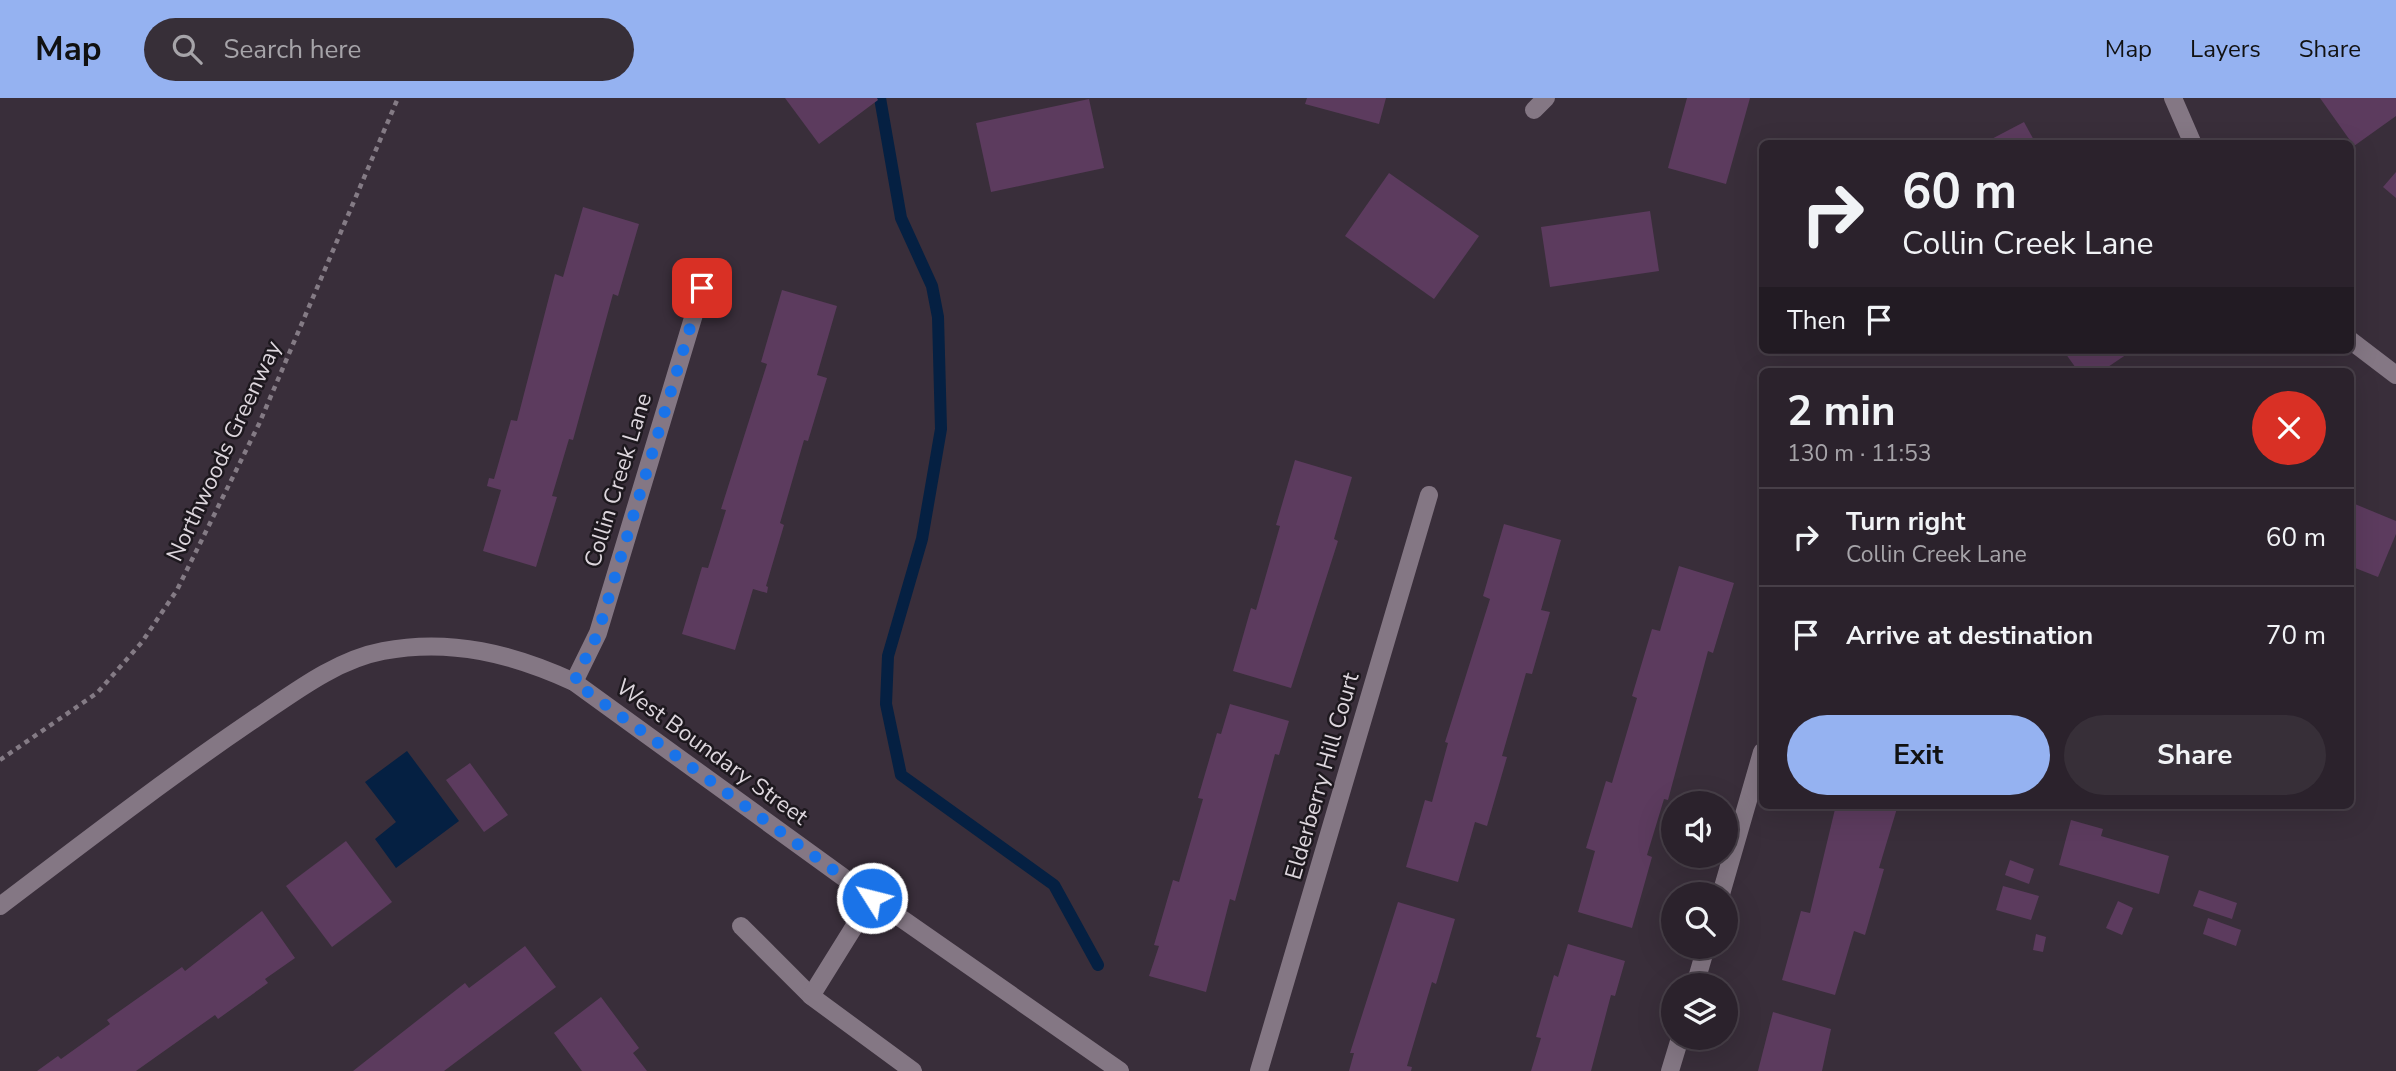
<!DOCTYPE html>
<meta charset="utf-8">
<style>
body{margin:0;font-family:"Nunito Sans",sans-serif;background:#372f38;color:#f1f3f6;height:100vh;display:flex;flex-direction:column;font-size:26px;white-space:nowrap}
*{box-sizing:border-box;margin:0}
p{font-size:23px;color:#a6a4a9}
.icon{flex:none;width:38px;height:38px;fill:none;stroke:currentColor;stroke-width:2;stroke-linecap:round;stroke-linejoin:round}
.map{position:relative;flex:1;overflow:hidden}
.panel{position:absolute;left:1759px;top:270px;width:595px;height:441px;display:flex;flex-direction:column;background:#2b222c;border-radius:10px;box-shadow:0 7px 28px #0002,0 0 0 2px #473f48}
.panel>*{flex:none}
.top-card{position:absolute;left:1759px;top:42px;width:595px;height:214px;border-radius:10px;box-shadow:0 7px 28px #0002,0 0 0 2px #473f48;background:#2b222c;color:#f1f3f6;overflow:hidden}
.tools{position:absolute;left:1661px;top:693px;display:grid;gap:14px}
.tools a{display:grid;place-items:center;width:77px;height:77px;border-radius:50%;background:#2b222c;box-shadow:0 7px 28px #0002,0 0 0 2px #473f48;font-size:35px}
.pin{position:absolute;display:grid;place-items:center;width:60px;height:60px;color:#fff;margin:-30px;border-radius:14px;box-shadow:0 4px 10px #0006}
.me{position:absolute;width:77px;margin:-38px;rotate:306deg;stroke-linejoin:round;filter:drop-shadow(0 0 5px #0008)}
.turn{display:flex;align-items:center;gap:24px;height:147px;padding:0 28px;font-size:32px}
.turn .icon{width:91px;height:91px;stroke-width:2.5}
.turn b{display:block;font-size:49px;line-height:60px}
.then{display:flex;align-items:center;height:66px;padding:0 28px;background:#0003;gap:14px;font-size:26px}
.round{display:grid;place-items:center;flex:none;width:74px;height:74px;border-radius:37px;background:#372f38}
.overview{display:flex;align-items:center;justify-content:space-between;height:119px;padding:0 28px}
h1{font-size:42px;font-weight:700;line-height:52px}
.cta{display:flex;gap:14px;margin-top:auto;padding:14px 28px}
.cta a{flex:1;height:80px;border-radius:42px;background:#95b2f1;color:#111;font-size:28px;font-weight:700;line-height:80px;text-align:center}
.cta a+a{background:#372f38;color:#f1f3f6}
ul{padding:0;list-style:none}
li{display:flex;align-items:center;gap:21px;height:98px;padding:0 28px;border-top:2px solid #473f48}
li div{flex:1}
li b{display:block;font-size:26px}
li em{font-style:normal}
header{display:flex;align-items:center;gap:42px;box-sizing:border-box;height:98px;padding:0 35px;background:#95b2f1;color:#111}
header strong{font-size:33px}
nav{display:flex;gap:38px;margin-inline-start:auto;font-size:24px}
.search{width:490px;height:63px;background:#372f38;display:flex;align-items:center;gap:18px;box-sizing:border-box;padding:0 24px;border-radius:38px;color:#a6a4a9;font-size:26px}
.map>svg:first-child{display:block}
</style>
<header>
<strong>Map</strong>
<div class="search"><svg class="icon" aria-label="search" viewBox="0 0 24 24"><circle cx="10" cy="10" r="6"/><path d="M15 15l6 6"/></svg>Search here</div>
<nav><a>Map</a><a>Layers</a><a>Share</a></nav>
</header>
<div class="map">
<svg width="2396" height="973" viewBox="0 0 2396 973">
<rect width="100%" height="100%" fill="#392e3a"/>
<polygon fill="#052042" points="407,653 459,723 396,770 375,741 396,724 365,684"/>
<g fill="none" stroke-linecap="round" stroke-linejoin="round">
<polyline stroke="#052042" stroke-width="12" points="880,0 901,120 932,188 938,219 941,331 922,441 888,558 886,606 901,677 1054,787 1098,867"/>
</g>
<g fill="#5c3b5e">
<polygon points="785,0 877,0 878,2 819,46"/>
<polygon points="1307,0 1386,0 1379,26 1305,6"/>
<polygon points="1687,0 1750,0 1726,86 1668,70"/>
<polygon points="2320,0 2396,0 2396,18 2354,48"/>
<polygon points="1089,1 1104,70 991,94 976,25"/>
<polygon points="2024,24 2036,46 1982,46"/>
<polygon points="2396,74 2396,100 2383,89"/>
<polygon points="1389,75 1479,138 1434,201 1345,138"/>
<polygon points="583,109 639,126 618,198 613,196 573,342 569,341 552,398 557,399 536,469 483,453 501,392 487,388 489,380 494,381 511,322 517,323 555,176 563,179"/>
<polygon points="1650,113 1659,173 1550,189 1541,129"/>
<polygon points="782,192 837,208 817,277 827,280 808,343 804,342 780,425 784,427 766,488 768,489 767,495 753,491 735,552 682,536 702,469 708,470 726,412 721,411 767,266 761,264"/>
<polygon points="2063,252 2133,252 2102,273 2078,273"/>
<polygon points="1295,362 1352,379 1334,441 1338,443 1291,590 1233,573 1251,510 1256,512 1280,428 1276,427"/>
<polygon points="2350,404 2396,423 2396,436 2378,479 2350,468"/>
<polygon points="1504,426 1561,442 1541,512 1550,514 1532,576 1526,575 1502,658 1507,659 1487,728 1475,724 1458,784 1406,769 1425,702 1432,704 1448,645 1445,644 1490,501 1483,498"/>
<polygon points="1679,468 1734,485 1713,555 1708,553 1668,702 1664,701 1647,757 1652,759 1632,830 1578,814 1595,753 1586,750 1606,683 1612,685 1637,600 1632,598 1652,531 1660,533"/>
<polygon points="1230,606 1289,623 1279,657 1275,656 1235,803 1230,801 1206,894 1149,878 1159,848 1154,847 1173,782 1179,784 1203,701 1198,700 1217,635 1221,636"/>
<polygon points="470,665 508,717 484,734 446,682"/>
<polygon points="1836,707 1898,707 1879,770 1884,771 1865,837 1854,833 1835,897 1782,882 1801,813 1810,815"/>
<polygon points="2071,722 2103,731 2101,738 2169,758 2159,796 2059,767"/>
<polygon points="346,743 392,804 332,849 286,788"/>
<polygon points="2010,762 2034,771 2029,786 2005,777"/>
<polygon points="2003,788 2039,798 2031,822 1996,812"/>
<polygon points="2199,792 2237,805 2232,821 2193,808"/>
<polygon points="2118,803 2133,810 2122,837 2106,830"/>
<polygon points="1398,804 1455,821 1436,886 1432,884 1407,968 1412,969 1411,973 1349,973 1354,955 1350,955"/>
<polygon points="262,813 295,860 265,881 268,885 218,921 215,917 136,973 37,973 58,958 61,961 110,926 107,922 182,869 185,873"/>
<polygon points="2208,820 2241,832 2236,848 2203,836"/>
<polygon points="2036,836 2046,839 2043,854 2033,852"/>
<polygon points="1568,846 1625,863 1615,898 1611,897 1591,973 1531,973 1541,940 1536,939 1554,877 1558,879"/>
<polygon points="525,848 556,889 444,973 353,973 465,885 469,890"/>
<polygon points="601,899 639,950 633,955 647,973 582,973 554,935"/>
<polygon points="1773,914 1831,931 1822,973 1758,973"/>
</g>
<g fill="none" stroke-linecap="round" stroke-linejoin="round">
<polyline stroke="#847b85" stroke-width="4.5" stroke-dasharray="5 5" stroke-linecap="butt" points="0,662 97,595 142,544 177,492 259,326 398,0"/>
<polyline stroke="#847784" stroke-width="18" points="741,828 811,898"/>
<g stroke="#847784" stroke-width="18">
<polyline points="2173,0 2193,46"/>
<polyline points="1534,12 1546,0"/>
<polyline points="2350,242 2396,277"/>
<polyline points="574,584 598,535 702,190"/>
<polyline points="1721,796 1762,654"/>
<polyline points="872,800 811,898 913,973"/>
<path d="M0,808C83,745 166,681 253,622C292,596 335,562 383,553C451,540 513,556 574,584L872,800L1120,973"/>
<polyline points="1695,887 1706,849"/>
<polyline points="1259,973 1429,397"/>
<polyline points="1670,973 1680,940"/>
</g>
</g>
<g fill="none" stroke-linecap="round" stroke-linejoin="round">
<polyline stroke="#1a73e8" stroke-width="12" stroke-dasharray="0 21.6" points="702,190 598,535 574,584 872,800"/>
</g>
<g text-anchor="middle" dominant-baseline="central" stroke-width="5" stroke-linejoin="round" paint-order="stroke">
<g font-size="23" fill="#ddd6dd" stroke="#1d181e">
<text transform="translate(224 353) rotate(-65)">Northwoods Greenway</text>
<text transform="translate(618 382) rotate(-73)">Collin Creek Lane</text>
<text transform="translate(712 654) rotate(36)">West Boundary Street</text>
<text transform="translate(1322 678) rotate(-74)">Elderberry Hill Court</text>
</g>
</g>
</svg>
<div class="tools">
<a><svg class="icon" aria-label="sound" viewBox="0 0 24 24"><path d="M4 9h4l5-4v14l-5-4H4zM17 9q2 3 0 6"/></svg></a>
<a><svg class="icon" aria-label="search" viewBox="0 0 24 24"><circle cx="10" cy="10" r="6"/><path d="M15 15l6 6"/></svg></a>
<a><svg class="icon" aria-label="layers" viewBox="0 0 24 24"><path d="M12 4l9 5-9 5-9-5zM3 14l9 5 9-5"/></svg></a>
</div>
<div class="pin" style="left:702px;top:190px;background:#d93025"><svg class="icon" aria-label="arrive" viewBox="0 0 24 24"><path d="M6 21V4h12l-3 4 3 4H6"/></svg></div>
<svg class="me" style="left:872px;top:800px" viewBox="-20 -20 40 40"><circle r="17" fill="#1a73e8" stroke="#fff" stroke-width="3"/><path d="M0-11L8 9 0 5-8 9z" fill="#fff"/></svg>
<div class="top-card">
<div class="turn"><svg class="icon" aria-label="right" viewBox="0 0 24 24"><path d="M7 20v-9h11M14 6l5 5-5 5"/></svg><div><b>60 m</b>Collin Creek Lane</div></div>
<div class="then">Then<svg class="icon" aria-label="arrive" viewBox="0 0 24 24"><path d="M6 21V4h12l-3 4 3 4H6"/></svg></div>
</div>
<section class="panel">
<div class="overview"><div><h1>2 min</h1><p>130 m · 11:53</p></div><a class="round" style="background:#d93025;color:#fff"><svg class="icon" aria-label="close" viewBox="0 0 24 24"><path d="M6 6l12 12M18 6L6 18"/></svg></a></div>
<ul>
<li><svg class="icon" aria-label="right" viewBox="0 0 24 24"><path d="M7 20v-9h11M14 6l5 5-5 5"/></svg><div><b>Turn right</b><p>Collin Creek Lane</p></div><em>60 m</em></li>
<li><svg class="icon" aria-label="arrive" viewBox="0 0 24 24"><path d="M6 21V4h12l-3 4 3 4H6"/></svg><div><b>Arrive at destination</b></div><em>70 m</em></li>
</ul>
<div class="cta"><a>Exit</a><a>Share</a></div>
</section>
</div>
